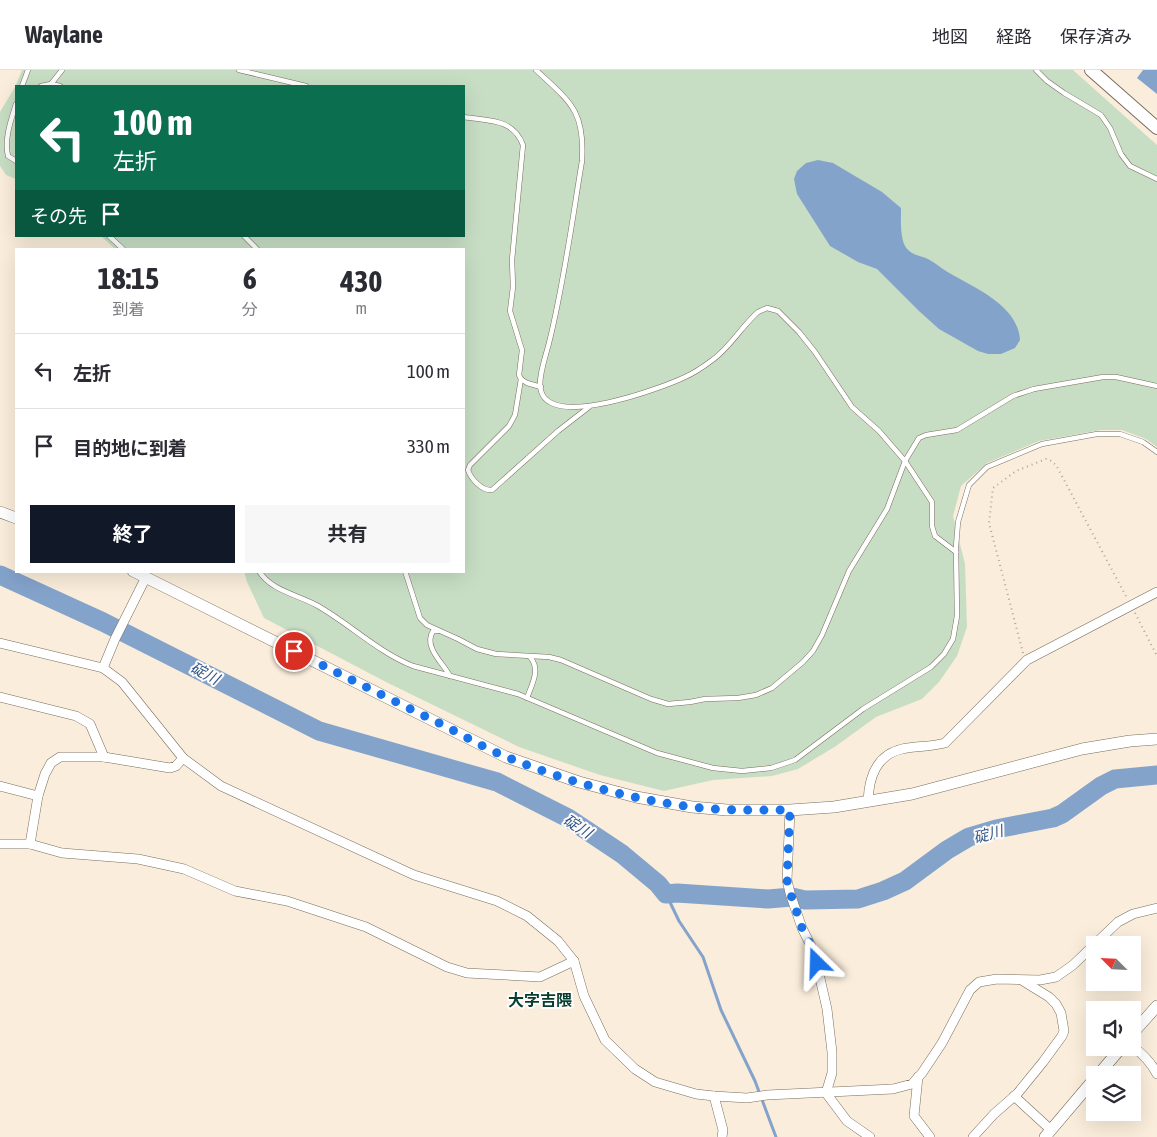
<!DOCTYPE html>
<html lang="ja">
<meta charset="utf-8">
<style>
body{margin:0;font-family:"Asap Condensed","Noto Sans JP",sans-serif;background:#f7f7f7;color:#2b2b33;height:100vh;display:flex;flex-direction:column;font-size:19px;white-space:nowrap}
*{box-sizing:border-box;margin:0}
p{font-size:16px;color:#7c7c81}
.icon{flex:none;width:28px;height:28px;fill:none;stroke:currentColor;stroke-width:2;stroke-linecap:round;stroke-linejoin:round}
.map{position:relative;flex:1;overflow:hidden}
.details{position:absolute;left:15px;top:178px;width:450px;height:325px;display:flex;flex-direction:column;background:#fff;border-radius:0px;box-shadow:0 5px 20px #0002}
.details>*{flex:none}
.hud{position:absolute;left:15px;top:15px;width:450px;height:152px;border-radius:0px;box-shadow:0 5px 20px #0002;background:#0b6e4f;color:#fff;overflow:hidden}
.needle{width:32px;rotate:294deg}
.fabs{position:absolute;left:1086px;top:866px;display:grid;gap:10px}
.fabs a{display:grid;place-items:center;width:55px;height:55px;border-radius:0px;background:#fff;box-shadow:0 5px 20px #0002;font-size:25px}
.pin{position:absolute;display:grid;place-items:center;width:42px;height:42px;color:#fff;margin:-21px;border:2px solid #fff;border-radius:50%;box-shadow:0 1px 5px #0007}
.me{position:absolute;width:55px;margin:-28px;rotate:338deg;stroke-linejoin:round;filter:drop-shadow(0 0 4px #0008)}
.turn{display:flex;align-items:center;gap:18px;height:105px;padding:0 15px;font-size:22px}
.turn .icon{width:65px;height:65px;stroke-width:2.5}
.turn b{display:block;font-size:35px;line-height:42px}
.then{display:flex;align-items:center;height:48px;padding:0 15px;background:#0003;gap:10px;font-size:19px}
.eta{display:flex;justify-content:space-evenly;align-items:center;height:85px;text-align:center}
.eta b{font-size:30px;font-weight:700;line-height:35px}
.button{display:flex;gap:10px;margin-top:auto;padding:10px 15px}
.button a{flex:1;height:58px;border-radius:0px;background:#111827;color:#fff;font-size:20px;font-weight:700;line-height:58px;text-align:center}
.button a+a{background:#f7f7f7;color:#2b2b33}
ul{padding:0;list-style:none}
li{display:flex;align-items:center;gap:15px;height:75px;padding:0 15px;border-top:1px solid #e1e1e2}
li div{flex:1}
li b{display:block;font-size:19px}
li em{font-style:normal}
header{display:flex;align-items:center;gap:30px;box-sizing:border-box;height:70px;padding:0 25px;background:#fff;border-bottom:1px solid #e1e1e2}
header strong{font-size:24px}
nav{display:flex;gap:28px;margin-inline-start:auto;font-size:18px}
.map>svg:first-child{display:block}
</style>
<header>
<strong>Waylane</strong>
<nav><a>地図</a><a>経路</a><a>保存済み</a></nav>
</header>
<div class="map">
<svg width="1157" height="1067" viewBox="0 0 1157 1067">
<rect width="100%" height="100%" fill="#faeddb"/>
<polygon fill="#c7dec4" points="22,0 1073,0 1157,75 1157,377 1146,369 1122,360 1101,360 1039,371 987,393 961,416 953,446 965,494 967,557 957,586 939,612 922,629 876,647 836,676 798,699 772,706 713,710 664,721 600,705 519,677 386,612 264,548 247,512 244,501 464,501 464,179 115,179 101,166 464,166 464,16 16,16 16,109 6,105 0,96 0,42 15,17"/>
<g fill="#84a3cb">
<polygon points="1143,0 1157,0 1157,24 1137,8"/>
<path d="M818,90L833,93L882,122L901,138C901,150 900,166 905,176C911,186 920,185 928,189C936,193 943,200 951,204C977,219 1018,236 1020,270L1015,278L1001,284H988L978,281L939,259L919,241L877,199L858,192L830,176L797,124L794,109L797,101L806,93Z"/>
</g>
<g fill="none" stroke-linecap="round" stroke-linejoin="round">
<polyline stroke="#84a3cb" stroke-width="3" points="666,824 679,851 703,887 721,940 755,1011 776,1067"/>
<polyline stroke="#84a3cb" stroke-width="19" points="0,505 103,552 319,661 497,712 568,748 622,784 658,814 666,824 677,823 768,829 792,827 805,830 858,829 883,821 905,811 947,780 969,767 996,759 1053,748 1062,744 1101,716 1115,709 1157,705"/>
<defs>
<g id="service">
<polyline points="239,0 306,16"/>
<path d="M536,0C570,32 585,40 582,91C572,151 564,213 549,273C546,285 537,310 541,321C552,359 662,318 685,307C694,303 703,297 711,291C729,279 741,257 758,242L767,238L778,241L799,262L815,282L852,337L879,361L905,391L932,432V456L935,466L956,482"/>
<polyline points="1036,0 1047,11 1064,23 1101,45 1110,58 1121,84 1130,96 1157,109"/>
<polyline points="51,14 62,0"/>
<polyline points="22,16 28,0"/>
<polyline points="41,16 51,14 60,16"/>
<path d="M16,34C11,50 4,69 8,86L16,91"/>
<path d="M464,47C488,51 513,48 523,75L512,190L513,217L510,241L522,280L519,305L521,309L527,313L541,317"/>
<polyline points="109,166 123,179"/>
<polyline points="244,166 257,179"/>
<path d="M521,309L515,345L509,356L470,395L468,400C471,409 482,421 492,420L558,361L589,337"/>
<path d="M259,501C271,521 299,525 318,536C351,555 378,582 413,596L518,624L657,683L713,698L742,701L771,698L795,690L863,639L931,597L944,584L953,569L957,546L956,477L958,452L969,415L987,397L1042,374L1097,364H1120L1143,372L1157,382"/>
<polyline points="405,501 420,548 427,555 458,569 477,579 496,584 549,587 561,590 651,629 668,634 690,632 705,629 738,628 756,625 772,618 803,592 813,581 822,565 849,501 887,439 905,391 919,368 926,365 957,360 1013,326 1034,319 1103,307 1116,307 1157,316"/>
<path d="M438,561H433C423,577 443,593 450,606"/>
<path d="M527,628C532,614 541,599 530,587"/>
</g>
<g id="minor">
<polyline points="0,573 103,598 122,612 183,688 221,716 414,805 497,831 527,846 558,871 574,891 584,926 605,970 635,999 655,1012 696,1024 714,1026 747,1028 767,1025 893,1019 912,1014 922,1003 942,973 970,920 979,912 997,909 1040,910 1056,907 1073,895 1118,852 1133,844 1157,838"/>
<polyline points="103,598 115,569 146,507"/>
<polyline points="0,627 76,646 90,654 104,687"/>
<polyline points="0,716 38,726"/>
<path d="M868,731C869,707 876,685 902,679C916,676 930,677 945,673L1027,590L1157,522"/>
<polyline points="790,740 787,810 790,823 802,858 814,882 827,939 832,982 832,1003 826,1023 847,1051 870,1067"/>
<polyline points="0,774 30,774 62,783 138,789 184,799 235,821 287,831 366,857 447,897 467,903 540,907 574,891"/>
<polyline points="30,774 38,726 45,704 51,693 60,687 104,687 170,698 176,696 183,688"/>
<path d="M1132,976C1143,984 1151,992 1157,1004"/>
<polyline points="918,1007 914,1046 930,1067"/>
<polyline points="714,1026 723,1060 722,1067"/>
<polyline points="1014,1026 1051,1060"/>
<polyline points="973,1067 994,1044 1017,1024 1043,992 1062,966 1064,961 1061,943 1056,934 1049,927 1023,911"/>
</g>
<g id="tertiary">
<polyline points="0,442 16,448"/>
<polyline points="133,501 506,687 579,712 636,727 692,737 727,740 790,740 834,737 912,724 1082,679 1130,671 1157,669"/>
<polyline points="1132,964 1157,936"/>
<polyline points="1098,1005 1121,978"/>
<polyline points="1045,1067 1095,1008"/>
</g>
<polyline id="secondary" points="1091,0 1157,58"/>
</defs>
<use href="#service" stroke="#786d5d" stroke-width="5.5"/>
<use href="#minor" stroke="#786d5d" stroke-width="10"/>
<use href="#tertiary" stroke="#786d5d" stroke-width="12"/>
<use href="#secondary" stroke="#786d5d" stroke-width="14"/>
<g stroke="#aea396" stroke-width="2" stroke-dasharray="1 4" stroke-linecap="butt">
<polyline points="1135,543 1157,586"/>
<polyline points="1023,583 989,453 993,418 1016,401 1046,389 1050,390 1056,395 1127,528"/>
</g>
<use href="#service" stroke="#fff" stroke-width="4.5"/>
<use href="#minor" stroke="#fff" stroke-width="9"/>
<use href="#tertiary" stroke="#fff" stroke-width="11"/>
<use href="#secondary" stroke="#fff" stroke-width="12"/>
</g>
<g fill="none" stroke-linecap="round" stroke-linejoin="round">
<path stroke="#1a73e8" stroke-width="9" stroke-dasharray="0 16.2" d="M294,581C342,605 390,629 437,652C461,664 484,678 509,688C566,711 629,729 692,737C724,741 757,740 790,740L787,810L790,822L802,858L814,882L817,893"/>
</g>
<g text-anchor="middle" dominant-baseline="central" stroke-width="4" stroke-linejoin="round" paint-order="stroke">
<g font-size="15" font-style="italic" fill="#2d568b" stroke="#fefbf8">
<text transform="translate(205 603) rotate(27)">碇川</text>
<text transform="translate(578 756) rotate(32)">碇川</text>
<text transform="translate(988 764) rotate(-15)">碇川</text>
</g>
<g font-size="16" font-weight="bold" fill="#063e31" stroke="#fefbf8">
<text x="540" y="930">大字吉隈</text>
</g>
</g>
</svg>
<div class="fabs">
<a><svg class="needle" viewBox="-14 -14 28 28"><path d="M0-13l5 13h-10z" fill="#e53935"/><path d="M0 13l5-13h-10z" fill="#7c7c81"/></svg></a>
<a><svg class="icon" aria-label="sound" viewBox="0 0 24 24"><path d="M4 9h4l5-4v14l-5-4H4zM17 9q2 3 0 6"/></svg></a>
<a><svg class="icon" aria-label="layers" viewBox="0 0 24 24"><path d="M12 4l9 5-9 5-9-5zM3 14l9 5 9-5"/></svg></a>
</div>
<div class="pin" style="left:294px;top:581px;background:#d93025"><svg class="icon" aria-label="arrive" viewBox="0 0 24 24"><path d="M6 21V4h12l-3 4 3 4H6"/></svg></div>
<svg class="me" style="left:817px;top:893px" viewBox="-20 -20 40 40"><path d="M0-17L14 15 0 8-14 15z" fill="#1a73e8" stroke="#fff" stroke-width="4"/></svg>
<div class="hud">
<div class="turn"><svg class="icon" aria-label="left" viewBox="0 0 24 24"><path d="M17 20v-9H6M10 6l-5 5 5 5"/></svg><div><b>100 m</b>左折</div></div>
<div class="then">その先<svg class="icon" aria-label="arrive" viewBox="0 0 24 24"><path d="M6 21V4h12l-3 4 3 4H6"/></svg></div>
</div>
<section class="details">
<div class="eta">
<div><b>18:15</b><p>到着</p></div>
<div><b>6</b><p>分</p></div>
<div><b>430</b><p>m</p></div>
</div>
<ul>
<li><svg class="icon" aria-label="left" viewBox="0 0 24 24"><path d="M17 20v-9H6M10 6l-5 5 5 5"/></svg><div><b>左折</b></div><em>100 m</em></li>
<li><svg class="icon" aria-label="arrive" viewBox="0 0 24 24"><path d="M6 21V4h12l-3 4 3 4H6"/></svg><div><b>目的地に到着</b></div><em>330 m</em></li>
</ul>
<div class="button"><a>終了</a><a>共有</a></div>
</section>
</div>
